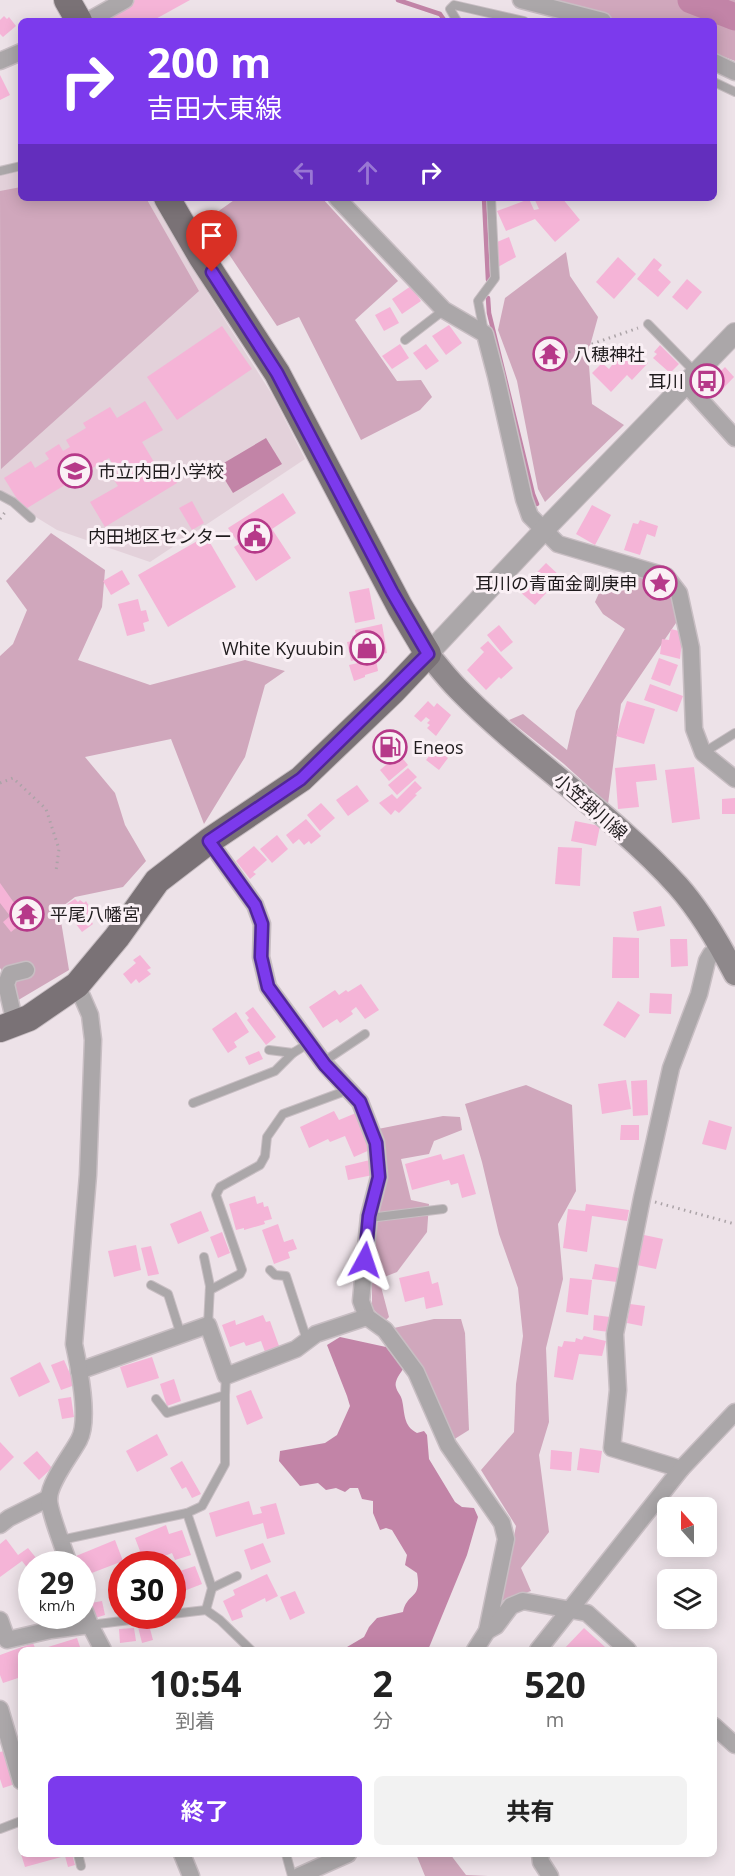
<!DOCTYPE html>
<html lang="ja">
<meta charset="utf-8">
<style>
body{margin:0;font-family:"Open Sans","Noto Sans JP",sans-serif;background:#f2f2f2;color:#222;height:100vh;display:flex;flex-direction:column;font-size:22px;white-space:nowrap}
*{box-sizing:border-box;margin:0}
p{font-size:20px;color:#767676}
.icon{flex:none;width:33px;height:33px;fill:none;stroke:currentColor;stroke-width:2;stroke-linecap:round;stroke-linejoin:round}
.map{position:relative;flex:1;overflow:hidden}
.panel{position:absolute;left:18px;top:1647px;width:699px;height:210px;display:flex;flex-direction:column;background:#fff;border-radius:9px;box-shadow:0 3px 15px #0003}
.panel>*{flex:none}
.top-card{position:absolute;left:18px;top:18px;width:699px;height:183px;border-radius:9px;box-shadow:0 3px 15px #0003;background:#7c3aed;color:#fff;overflow:hidden}
.needle{width:39px;rotate:339deg}
.fabs{position:absolute;left:657px;top:1497px;display:grid;gap:12px}
.fabs a{display:grid;place-items:center;width:60px;height:60px;border-radius:9px;background:#fff;box-shadow:0 3px 15px #0003;font-size:30px}
.speed{position:absolute;left:18px;top:1551px;display:flex;gap:12px;font-size:30px;font-weight:700;text-align:center}
.speed>*{display:grid;place-content:center;width:78px;height:78px;border-radius:50%;background:#fff;box-shadow:0 3px 15px #0003;line-height:1}
.speed small{font-size:15px;font-weight:400}
.speed .limit{border:9px solid #d22;background:#fff;color:#111}
.pin{position:absolute;display:grid;place-items:center;width:51px;height:51px;color:#fff;margin:-62px -26px;border-radius:50% 50% 50% 0;rotate:-45deg;box-shadow:0 0 6px #0007}
.pin .icon{rotate:45deg}
.me{position:absolute;width:66px;margin:-33px;rotate:5deg;stroke-linejoin:round;filter:drop-shadow(0 0 4px #0008)}
.turn{display:flex;align-items:center;gap:21px;height:126px;padding:0 30px;font-size:27px}
.turn .icon{width:78px;height:78px;stroke-width:2.5}
.turn b{display:block;font-size:42px;line-height:51px}
.lanes{display:flex;align-items:center;height:57px;padding:0 30px;background:#0003;justify-content:center;gap:30px;direction:ltr}
.lanes .off{opacity:.35}
.eta{display:flex;justify-content:space-evenly;align-items:center;height:102px;text-align:center}
.eta b{font-size:36px;font-weight:700;line-height:42px}
.button{display:flex;gap:12px;margin-top:auto;padding:12px 30px}
.button a{flex:1;height:69px;border-radius:9px;background:#7c3aed;color:#fff;font-size:24px;font-weight:700;line-height:69px;text-align:center}
.button a+a{background:#f2f2f2;color:#222}
.map>svg:first-child{display:block}
</style>
<div class="map">
<svg width="735" height="1876" viewBox="0 0 735 1876">
<rect width="100%" height="100%" fill="#ede2e8"/>
<polygon fill="#e3d1da" points="21,167 21,198 153,198 207,292 273,396 305,459 150,562 57,530 0,495 0,171"/>
<g fill="#d0a7bc">
<polygon points="552,0 735,0 735,61 714,53 714,21 618,21"/>
<polygon points="21,187 21,198 146,198 199,291 1,469 0,191"/>
<polygon points="237,198 322,198 398,281 355,320 397,381 421,380 432,397 420,410 361,440 299,317 277,326 206,220"/>
<polygon points="566,252 570,276 598,317 588,353 592,404 624,425 545,502 538,489 517,381 498,330 505,298"/>
<polygon points="51,533 105,570 102,607 78,660 150,685 245,660 285,671 265,685 245,757 204,824 171,739 85,757 115,793 125,825 146,861 123,887 75,897 59,909 69,970 15,1002 7,977 0,968 0,656 13,644 27,610 6,581"/>
<path d="M630,576C666,581 669,587 678,620L621,704L608,804L564,764L509,720L523,714L567,750L576,711L625,629L603,614L595,602L603,584H622Z"/>
<polygon points="526,1085 572,1105 576,1191 558,1224 563,1279 546,1348 549,1422 539,1455 549,1532 521,1568 531,1591 501,1601 516,1526 481,1470 514,1432 516,1384 523,1336 518,1288 499,1234 482,1162 465,1104"/>
<polygon points="443,1116 460,1117 462,1130 434,1141 429,1154 401,1159 411,1200 429,1204 427,1232 397,1272 379,1279 389,1317 385,1321 372,1308 372,1262 375,1224 388,1173 378,1129"/>
<polygon points="434,1319 461,1319 465,1333 469,1430 453,1440 385,1330"/>
<polygon points="416,1854 450,1854 466,1875 488,1876 425,1876"/>
</g>
<g fill="#c284a7">
<polygon points="266,438 282,464 233,493 217,467"/>
<path d="M340,1337L386,1347L403,1369C400,1374 394,1381 396,1387C397,1392 401,1395 402,1400C405,1413 403,1426 417,1433L424,1431L427,1435L429,1459L455,1502L462,1507L474,1508L478,1517L467,1555L428,1650H336L347,1647L364,1637L369,1627L377,1618L403,1612C407,1592 422,1600 417,1573L405,1565L407,1555L392,1530L386,1528L380,1530L373,1513V1501L362,1499L358,1488H350L345,1492L336,1488L326,1490L318,1483L300,1486L279,1461L280,1451L325,1443L337,1435L350,1406L347,1396L327,1345Z"/>
</g>
<g fill="none" stroke-linecap="round" stroke-linejoin="round">
<g stroke="#c284a7" stroke-width="4.5">
<polyline points="398,0 440,14 445,21"/>
<polyline points="484,198 488,280"/>
<polyline points="488,298 489,313 533,494 537,504"/>
</g>
<polyline stroke="#c284a7" stroke-width="27" points="691,0 735,17"/>
</g>
<g fill="#f5b4d7">
<polygon points="135,0 190,0 152,21 110,21 107,15"/>
<polygon points="4,16 7,19 9,17 16,26 3,37 0,34 0,20"/>
<polygon points="0,75 10,95 0,100"/>
<polygon points="534,198 562,198 580,220 555,242 535,219 506,231 497,211 529,199 534,210 539,209"/>
<polygon points="509,237 516,257 498,267 497,242"/>
<polygon points="618,257 636,274 614,299 596,282"/>
<polygon points="654,258 662,265 658,270 671,282 658,297 637,279"/>
<polygon points="687,279 702,292 687,310 672,297"/>
<polygon points="411,286 421,301 402,314 392,299"/>
<polygon points="390,307 399,323 384,331 375,315"/>
<polygon points="449,325 462,343 446,355 432,336"/>
<polygon points="222,326 252,369 177,420 147,377"/>
<polygon points="400,344 409,358 392,369 382,356"/>
<polygon points="426,344 439,361 426,370 413,353"/>
<polygon points="660,345 679,364 670,373 653,358 657,354 654,352"/>
<polygon points="633,349 648,363 632,380 627,375 611,392 592,373 602,363 609,369 612,365 607,360 614,353 622,360"/>
<polygon points="725,367 734,377 715,397 705,387"/>
<polygon points="145,401 163,430 142,442 157,467 164,462 177,483 105,527 90,502 118,486 112,477 118,473 109,458 24,510 4,478 31,461 35,468 49,459 45,453 59,444 63,451 70,447 66,440 86,428 83,423 110,407 117,418"/>
<polygon points="283,493 296,513 272,529 291,558 256,581 234,547 239,544 228,528"/>
<polygon points="192,501 204,523 192,530 179,508"/>
<polygon points="592,505 611,515 595,545 576,534"/>
<polygon points="640,520 658,526 655,537 647,534 640,555 624,550 633,523 638,524"/>
<polygon points="206,536 236,587 168,627 138,575"/>
<polygon points="546,563 561,577 535,605 519,591"/>
<polygon points="122,570 130,584 111,595 103,581"/>
<polygon points="369,588 375,619 355,623 349,592"/>
<polygon points="138,599 141,611 146,610 149,621 143,623 145,631 127,636 118,604"/>
<polygon points="382,624 387,653 351,661 347,642 353,641 352,636 356,635 355,630"/>
<polygon points="499,625 513,642 501,652 487,635"/>
<polygon points="671,629 683,632 680,659 660,654 662,639 669,640"/>
<polygon points="488,641 513,668 501,679 499,677 486,690 467,670 484,652 480,648"/>
<polygon points="659,658 678,665 670,686 651,679"/>
<polygon points="376,659 378,671 365,675 365,677 354,681 349,665"/>
<polygon points="650,684 683,696 677,712 644,700"/>
<polygon points="428,701 434,707 437,703 451,715 436,736 427,728 430,725 427,723 430,720 426,717 421,722 414,716"/>
<polygon points="627,701 655,709 644,744 616,736"/>
<polygon points="384,735 398,751 387,761 373,744"/>
<polygon points="435,749 448,758 439,770 426,760"/>
<polygon points="399,754 408,765 389,781 380,770"/>
<polygon points="655,764 657,780 636,782 639,807 618,809 615,768"/>
<polygon points="694,767 700,819 672,823 665,770"/>
<polygon points="408,768 417,777 397,795 388,785"/>
<polygon points="415,781 422,788 415,794 417,795 399,813 395,810 391,815 379,803 392,794 397,799"/>
<polygon points="357,785 369,801 348,816 336,800"/>
<polygon points="735,798 735,814 722,814 722,799"/>
<polygon points="321,803 335,818 320,831 307,815"/>
<polygon points="306,819 321,836 311,844 309,841 304,845 299,839 293,844 286,835"/>
<polygon points="575,821 600,826 596,846 571,841"/>
<polygon points="277,835 288,849 272,863 260,849"/>
<polygon points="254,846 267,860 253,872 256,874 250,879 236,861"/>
<polygon points="558,847 582,848 580,886 555,884"/>
<polygon points="0,883 17,907 25,900 36,912 11,932 3,922 10,916 0,903"/>
<polygon points="75,899 78,902 80,900 84,903 86,901 92,911 88,916 93,924 82,932 63,907"/>
<polygon points="661,906 665,926 637,931 633,912"/>
<polygon points="613,937 639,938 639,978 612,978"/>
<polygon points="670,939 687,939 688,966 671,967"/>
<polygon points="140,955 151,968 147,970 151,974 139,983 136,979 131,984 123,974 136,963 133,960"/>
<polygon points="361,984 379,1010 365,1019 356,1007 351,1011 353,1014 340,1023 337,1019 323,1028 309,1007 335,990 339,995 346,990 348,992"/>
<polygon points="650,993 672,994 671,1014 649,1013"/>
<polygon points="618,1001 640,1015 625,1038 603,1025"/>
<polygon points="253,1007 276,1037 266,1045 247,1020 249,1018 245,1013"/>
<polygon points="236,1012 249,1032 234,1042 237,1047 228,1053 212,1029"/>
<polygon points="259,1051 263,1059 249,1065 245,1057"/>
<polygon points="626,1080 631,1109 602,1114 598,1084"/>
<polygon points="647,1080 648,1115 633,1116 631,1081"/>
<polygon points="334,1111 339,1120 356,1113 372,1149 354,1157 345,1136 330,1142 328,1139 309,1148 300,1127"/>
<polygon points="709,1120 732,1127 726,1150 702,1144"/>
<polygon points="621,1125 639,1125 639,1140 620,1140"/>
<polygon points="441,1154 443,1160 464,1154 476,1194 462,1198 458,1183 451,1185 449,1180 412,1190 405,1164"/>
<polygon points="370,1160 373,1175 348,1180 345,1166"/>
<polygon points="255,1196 257,1204 263,1202 264,1207 268,1206 272,1219 264,1221 265,1224 244,1230 244,1228 236,1230 229,1204"/>
<polygon points="586,1204 629,1210 627,1221 592,1216 587,1252 563,1248 568,1209 585,1211"/>
<polygon points="201,1211 209,1231 178,1244 170,1224"/>
<polygon points="278,1224 284,1242 293,1239 297,1249 288,1252 290,1258 274,1264 262,1230"/>
<polygon points="222,1232 230,1253 218,1258 210,1237"/>
<polygon points="644,1235 663,1239 656,1269 637,1265"/>
<polygon points="136,1245 141,1270 114,1277 108,1251"/>
<polygon points="151,1246 159,1274 148,1276 141,1248"/>
<polygon points="595,1264 619,1268 617,1282 592,1279"/>
<polygon points="429,1271 432,1284 438,1282 443,1305 426,1309 424,1297 405,1302 399,1278"/>
<polygon points="570,1278 592,1280 588,1315 566,1312"/>
<polygon points="630,1304 645,1306 642,1326 627,1323"/>
<polygon points="263,1315 266,1322 270,1321 279,1346 265,1352 261,1341 246,1346 244,1342 230,1347 222,1325 235,1320 236,1325"/>
<polygon points="594,1315 610,1317 609,1332 593,1330"/>
<polygon points="584,1336 606,1341 602,1356 579,1354 573,1380 554,1377 558,1346 562,1347 564,1341 575,1342 576,1338 582,1340"/>
<polygon points="152,1357 159,1378 127,1388 120,1367"/>
<polygon points="64,1360 75,1385 61,1390 51,1365"/>
<polygon points="40,1362 50,1382 19,1397 10,1378"/>
<polygon points="174,1379 181,1401 167,1406 160,1384"/>
<polygon points="251,1390 263,1418 247,1425 236,1396"/>
<polygon points="71,1397 74,1417 62,1419 58,1399"/>
<polygon points="157,1434 168,1455 137,1472 126,1451"/>
<polygon points="0,1442 14,1457 0,1471"/>
<polygon points="580,1448 602,1451 599,1473 577,1470"/>
<polygon points="551,1450 572,1452 571,1471 550,1469"/>
<polygon points="37,1451 52,1468 39,1480 23,1463"/>
<polygon points="182,1461 201,1494 192,1498 186,1487 182,1489 170,1468"/>
<polygon points="249,1501 253,1515 262,1513 260,1507 276,1503 285,1534 267,1539 263,1523 216,1537 209,1513"/>
<polygon points="166,1525 169,1534 182,1530 191,1555 175,1560 172,1553 145,1564 135,1538"/>
<polygon points="6,1539 18,1555 28,1548 41,1564 32,1564 32,1574 22,1561 0,1577 0,1544"/>
<polygon points="115,1540 123,1561 84,1576 82,1564 80,1564 76,1556"/>
<polygon points="263,1543 271,1562 251,1570 244,1550"/>
<polygon points="195,1566 202,1584 184,1591 177,1572"/>
<polygon points="267,1574 278,1596 266,1602 265,1598 241,1610 243,1617 232,1621 223,1601 235,1595 233,1590"/>
<polygon points="295,1591 305,1613 290,1620 280,1597"/>
<polygon points="102,1601 105,1615 95,1618 91,1603"/>
<polygon points="149,1625 153,1640 142,1643 138,1627"/>
<polygon points="134,1628 136,1641 120,1643 119,1629"/>
<polygon points="584,1628 605,1647 602,1650 563,1650"/>
<polygon points="77,1638 81,1650 49,1650 48,1647"/>
<polygon points="33,1643 36,1650 21,1650 21,1677 3,1683 0,1675 0,1655"/>
<polygon points="8,1750 18,1783 3,1788 0,1779 0,1752"/>
<polygon points="21,1854 72,1854 75,1865 68,1867 65,1856 25,1867"/>
</g>
<g fill="none" stroke-linecap="round" stroke-linejoin="round">
<defs>
<g id="service">
<polyline points="457,21 450,9 454,5 524,21"/>
<polyline points="714,82 735,92"/>
<polyline points="0,171 21,166"/>
<polyline points="648,324 696,373"/>
<polyline points="484,332 478,301 495,278 491,198"/>
<polyline points="405,340 444,310"/>
<polyline points="0,495 13,502 31,518"/>
<polyline points="703,753 735,733"/>
<polyline points="269,1050 293,1053 309,1043"/>
<polyline points="323,1062 365,1034"/>
<polyline points="193,1103 275,1071 293,1053"/>
<polyline points="369,1218 443,1209"/>
<polyline points="204,1257 210,1286 208,1325"/>
<polyline points="270,1270 275,1275 286,1276 307,1340"/>
<polyline points="151,1285 168,1294 181,1335"/>
<polyline points="210,1290 240,1274 242,1270 216,1195 220,1187 260,1165 265,1156 267,1137 283,1114 348,1090"/>
<polyline points="156,1399 167,1413 225,1395 226,1376"/>
<polyline points="187,1513 212,1588 206,1610"/>
<polyline points="61,1540 187,1513 202,1506 225,1464 225,1395"/>
<polyline points="212,1588 237,1576"/>
<polyline points="172,1614 206,1610 220,1620 251,1650"/>
<polyline points="45,1616 51,1630"/>
<polyline points="90,1625 162,1616"/>
<polyline points="0,1829 21,1821"/>
<polyline points="78,1854 81,1866"/>
<polyline points="286,1854 292,1876"/>
</g>
<g id="minor">
<polyline points="521,0 603,21"/>
<polyline points="88,21 125,0"/>
<polyline points="0,61 21,52"/>
<polyline points="714,62 735,72"/>
<polyline points="337,198 444,310 485,334 496,376 524,499 530,516 558,544 666,576 679,593 691,648 694,729 703,753 735,779"/>
<polyline points="687,385 735,438"/>
<polyline points="209,841 255,905 262,924 261,957 268,987 323,1062 360,1102 376,1143 379,1177 369,1216 361,1301 367,1317 385,1330 416,1372 448,1445 502,1523 506,1539 487,1631 475,1650"/>
<polyline points="15,1023 6,984 10,974 26,970"/>
<polyline points="79,1371 208,1325 226,1376 296,1349 316,1334 367,1317"/>
<polyline points="681,1469 612,1448 618,1390 615,1334 642,1198 671,1068 699,994 707,961 711,954 722,948"/>
<polyline points="0,1525 9,1518 49,1498"/>
<path d="M69,1564C65,1552 48,1509 49,1498C50,1481 71,1455 79,1440C90,1420 79,1367 74,1344L88,1175L93,1040L90,1015L77,985"/>
<polyline points="82,1604 90,1625 103,1650"/>
<polyline points="0,1620 7,1640 51,1630 90,1625"/>
<polyline points="487,1631 496,1626 511,1606 523,1601 587,1613 628,1650"/>
<polyline points="538,1650 681,1469 735,1412"/>
<polyline points="0,1709 21,1781"/>
<polyline points="714,1726 735,1745"/>
<polyline points="182,1854 191,1876"/>
<polyline points="540,1854 541,1862 550,1876"/>
<polyline points="299,1876 348,1854"/>
</g>
<polyline id="tertiary" points="428,654 544,530 735,333"/>
<path id="secondary" d="M428,654C438,666 447,678 458,689C526,759 612,813 678,886C701,912 719,943 735,974"/>
<g id="primary">
<polyline points="67,0 79,21"/>
<polyline points="0,1029 29,1018 77,985 117,937 157,881 209,841 301,779 393,691 428,654 400,607 277,373 202,258 167,198"/>
</g>
</defs>
<use href="#service" stroke="#c8bec3" stroke-width="10"/>
<use href="#minor" stroke="#c8bec3" stroke-width="19"/>
<use href="#tertiary" stroke="#c8bec3" stroke-width="22"/>
<use href="#secondary" stroke="#c8bec3" stroke-width="25"/>
<use href="#primary" stroke="#c8bec3" stroke-width="28"/>
<g stroke="#aba3a7" stroke-width="3" stroke-dasharray="1.5 4.5" stroke-linecap="butt">
<polyline points="569,352 638,328"/>
<polyline points="0,519 6,511"/>
<polyline points="0,783 13,778 46,809 59,849 56,871"/>
<polyline points="655,1202 735,1224"/>
</g>
<use href="#service" stroke="#aba7a9" stroke-width="8"/>
<use href="#minor" stroke="#aba7a9" stroke-width="16"/>
<use href="#tertiary" stroke="#aba7a9" stroke-width="20"/>
<use href="#secondary" stroke="#8e888b" stroke-width="22"/>
<use href="#primary" stroke="#7a7276" stroke-width="26"/>
</g>
<g fill="none" stroke-linecap="round" stroke-linejoin="round">
<defs>
<polyline id="route" points="212,272 277,373 392,592 428,654 301,779 209,841 255,905 262,924 261,957 268,987 325,1065 360,1102 376,1143 379,1177 369,1216 365,1260"/>
</defs>
<use href="#route" stroke="#51269a" stroke-width="15"/>
<use href="#route" stroke="#7c3aed" stroke-width="10"/>
</g>
<defs>
<symbol id="temple-ring" viewBox="-11 -11 22 22"><circle r="9.5" fill="#faf0f5" stroke="#b63989" stroke-width="1.5"/><path d="M0-6L5-2H3V0L6.5 2.5H4V6H1.5V3h-3V6H-4V2.5H-6.5L-3 0V-2H-5Z" fill="#b63989"/></symbol>
<symbol id="bus-ring" viewBox="-11 -11 22 22"><circle r="9.5" fill="#faf0f5" stroke="#b63989" stroke-width="1.5"/><path d="M-5-6H5V4H4V6H2V4H-2V6H-4V4H-5ZM-3.5-4V0h7V-4ZM-3.5 1.2v1.5H-2V1.2ZM2 1.2v1.5H3.5V1.2Z" fill="#b63989"/></symbol>
<symbol id="school-ring" viewBox="-11 -11 22 22"><circle r="9.5" fill="#faf0f5" stroke="#b63989" stroke-width="1.5"/><path d="M0-5L7-2L0 1L-7-2ZM-4 1L0 2.5L4 1V4Q0 6-4 4Z" fill="#b63989"/></symbol>
<symbol id="civic-ring" viewBox="-11 -11 22 22"><circle r="9.5" fill="#faf0f5" stroke="#b63989" stroke-width="1.5"/><path d="M-.6-6.5H3V-4.5H.6V-3L4-1V1h2V6H-6V1h2V-1L-.6-3ZM-1.2 2.5V6h2.4V2.5Z" fill="#b63989"/></symbol>
<symbol id="sight-ring" viewBox="-11 -11 22 22"><circle r="9.5" fill="#faf0f5" stroke="#b63989" stroke-width="1.5"/><path d="M0-6L1.8-2.2L6-1.7L2.9 1.2L3.7 5.4L0 3.3L-3.7 5.4L-2.9 1.2L-6-1.7L-1.8-2.2Z" fill="#b63989"/></symbol>
<symbol id="shop-ring" viewBox="-11 -11 22 22"><circle r="9.5" fill="#faf0f5" stroke="#b63989" stroke-width="1.5"/><path d="M-5-2.5h2.3a2.7 3.5 0 0 1 5.4 0H5L5.5 6h-11ZM-1.5-2.5h3a1.5 2.3 0 0 0-3 0Z" fill="#b63989"/></symbol>
<symbol id="fuel-ring" viewBox="-11 -11 22 22"><circle r="9.5" fill="#faf0f5" stroke="#b63989" stroke-width="1.5"/><path d="M-5.5-6h7V0h2V4h1.3V-2.5L3-4.5l.8-.8L6-3V5H2.5V1h-1V6h-7ZM-4.2-4.7v3.2H.2V-4.7Z" fill="#b63989"/></symbol>
</defs>
<g fill-rule="evenodd">
<use href="#temple-ring" x="531" y="335" width="38" height="38"/>
<use href="#bus-ring" x="688" y="362" width="38" height="38"/>
<use href="#school-ring" x="56" y="452" width="38" height="38"/>
<use href="#civic-ring" x="236" y="517" width="38" height="38"/>
<use href="#sight-ring" x="641" y="564" width="38" height="38"/>
<use href="#shop-ring" x="348" y="629" width="38" height="38"/>
<use href="#fuel-ring" x="371" y="728" width="38" height="38"/>
<use href="#temple-ring" x="8" y="895" width="38" height="38"/>
</g>
<g text-anchor="middle" dominant-baseline="central" stroke-width="6" stroke-linejoin="round" paint-order="stroke">
<g font-size="18" fill="#1f1b1d" stroke="#faf0f5" text-anchor="start">
<text x="573" y="354">八穂神社</text>
<text x="684" y="381" text-anchor="end">耳川</text>
<text x="98" y="471">市立内田小学校</text>
<text x="232" y="536" text-anchor="end">内田地区センター</text>
<text x="637" y="583" text-anchor="end">耳川の青面金剛庚申</text>
<text x="344" y="648" text-anchor="end">White Kyuubin</text>
<text x="413" y="747">Eneos</text>
<text x="50" y="914">平尾八幡宮</text>
</g>
<g font-size="18" fill="#1f1b1d" stroke="#faf0f5">
<text transform="translate(591 806) rotate(41)">小笠掛川線</text>
</g>
</g>
</svg>
<div class="fabs">
<a><svg class="needle" viewBox="-14 -14 28 28"><path d="M0-13l5 13h-10z" fill="#e53935"/><path d="M0 13l5-13h-10z" fill="#767676"/></svg></a>
<a><svg class="icon" aria-label="layers" viewBox="0 0 24 24"><path d="M12 4l9 5-9 5-9-5zM3 14l9 5 9-5"/></svg></a>
</div>
<div class="speed"><div>29<small>km/h</small></div><div class="limit">30</div></div>
<div class="pin" style="left:212px;top:272px;background:#d93025"><svg class="icon" aria-label="arrive" viewBox="0 0 24 24"><path d="M6 21V4h12l-3 4 3 4H6"/></svg></div>
<svg class="me" style="left:365px;top:1260px" viewBox="-20 -20 40 40"><path d="M0-17L14 15 0 8-14 15z" fill="#7c3aed" stroke="#fff" stroke-width="4"/></svg>
<div class="top-card">
<div class="turn"><svg class="icon" aria-label="right" viewBox="0 0 24 24"><path d="M7 20v-9h11M14 6l5 5-5 5"/></svg><div><b>200 m</b>吉田大東線</div></div>
<div class="lanes"><svg class="icon off" aria-label="left" viewBox="0 0 24 24"><path d="M17 20v-9H6M10 6l-5 5 5 5"/></svg><svg class="icon off" aria-label="ahead" viewBox="0 0 24 24"><path d="M12 20V5M6 11l6-6 6 6"/></svg><svg class="icon" aria-label="right" viewBox="0 0 24 24"><path d="M7 20v-9h11M14 6l5 5-5 5"/></svg></div>
</div>
<section class="panel">
<div class="eta">
<div><b>10:54</b><p>到着</p></div>
<div><b>2</b><p>分</p></div>
<div><b>520</b><p>m</p></div>
</div>
<div class="button"><a>終了</a><a>共有</a></div>
</section>
</div>
